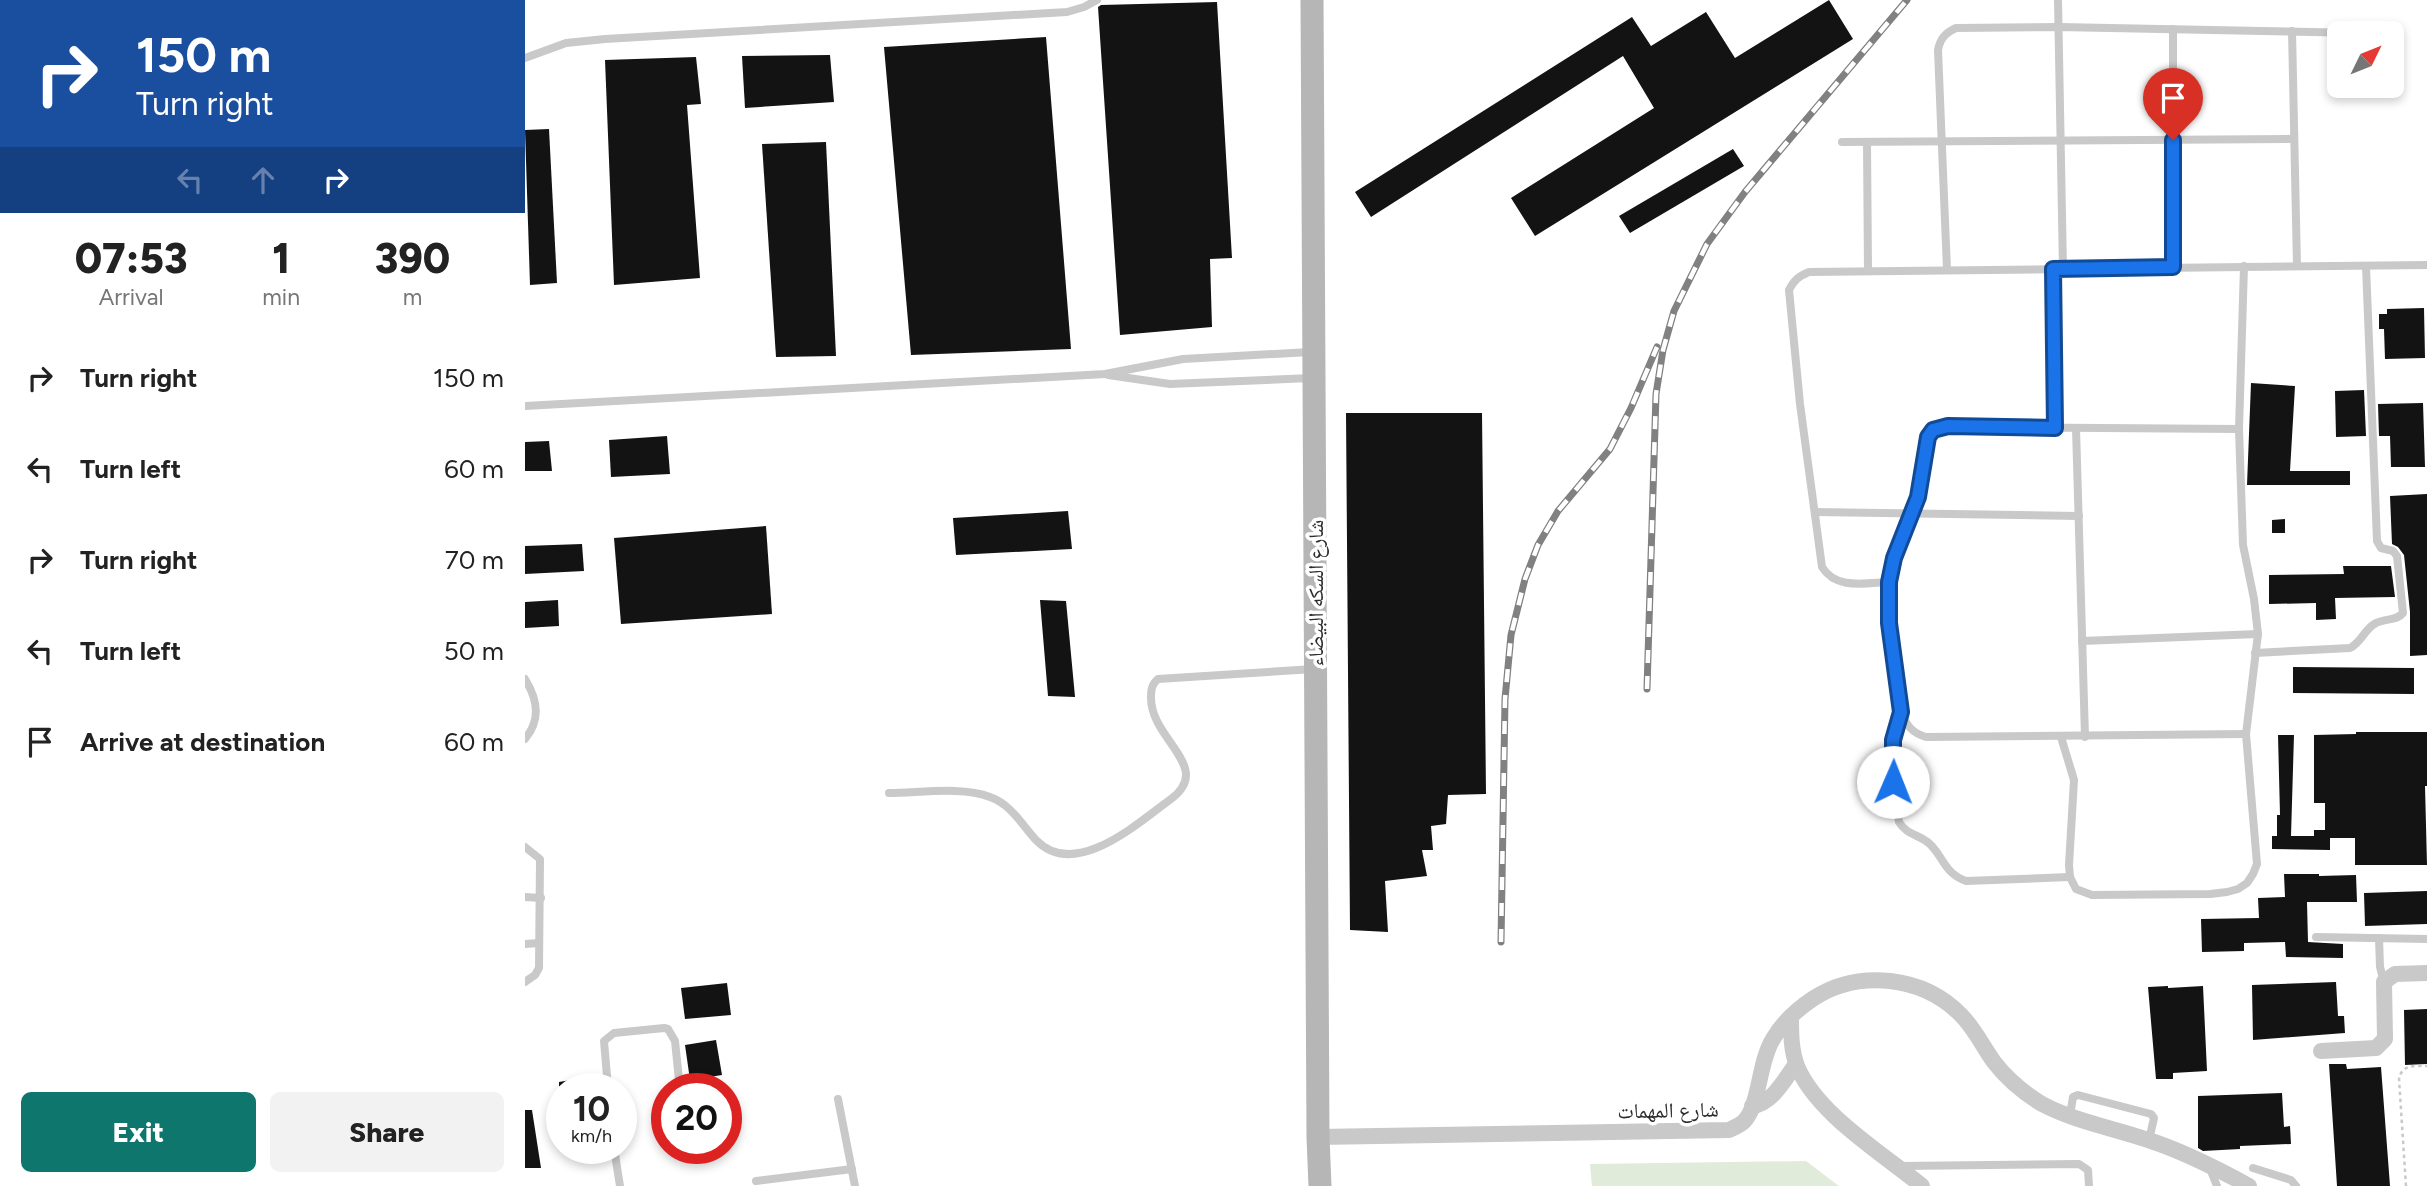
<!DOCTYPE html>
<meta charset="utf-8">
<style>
body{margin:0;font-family:Figtree,"Noto Naskh Arabic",sans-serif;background:#f2f2f2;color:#222;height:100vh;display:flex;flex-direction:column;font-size:26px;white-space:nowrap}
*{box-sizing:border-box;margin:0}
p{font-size:23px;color:#767676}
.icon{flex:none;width:38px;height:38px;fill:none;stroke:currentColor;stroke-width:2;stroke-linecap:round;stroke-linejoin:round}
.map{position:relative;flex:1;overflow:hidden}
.sheet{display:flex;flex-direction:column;background:#fff;width:525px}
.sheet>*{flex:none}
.guide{background:#1a4fa0;color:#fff;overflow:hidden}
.needle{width:46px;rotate:47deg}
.tools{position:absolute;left:1802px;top:21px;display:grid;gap:14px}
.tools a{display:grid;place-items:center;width:77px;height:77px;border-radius:10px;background:#fff;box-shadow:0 4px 10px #0003;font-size:35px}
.speed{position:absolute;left:21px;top:1073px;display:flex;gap:14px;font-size:35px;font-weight:700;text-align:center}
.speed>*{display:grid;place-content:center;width:91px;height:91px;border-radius:50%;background:#fff;box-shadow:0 4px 10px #0003;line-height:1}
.speed small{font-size:18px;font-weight:400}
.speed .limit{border:10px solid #d22;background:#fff;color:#111}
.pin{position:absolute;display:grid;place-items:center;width:60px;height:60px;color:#fff;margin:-72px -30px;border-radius:50% 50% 50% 0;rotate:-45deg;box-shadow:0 0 7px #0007}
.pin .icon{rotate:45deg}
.me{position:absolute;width:77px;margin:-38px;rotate:1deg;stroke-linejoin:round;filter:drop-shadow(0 0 5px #0008)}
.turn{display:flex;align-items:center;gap:24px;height:147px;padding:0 21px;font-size:32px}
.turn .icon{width:91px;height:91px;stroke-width:2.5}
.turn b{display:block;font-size:49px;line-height:60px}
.lanes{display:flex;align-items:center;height:66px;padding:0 21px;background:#0003;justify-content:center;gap:35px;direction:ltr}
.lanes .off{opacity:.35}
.eta{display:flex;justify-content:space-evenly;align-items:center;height:119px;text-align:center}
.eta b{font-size:42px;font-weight:800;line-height:49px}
.primary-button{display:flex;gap:14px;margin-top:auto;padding:14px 21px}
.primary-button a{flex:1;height:80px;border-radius:10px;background:#0f766e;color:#fff;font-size:28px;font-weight:800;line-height:80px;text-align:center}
.primary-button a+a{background:#f2f2f2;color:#222}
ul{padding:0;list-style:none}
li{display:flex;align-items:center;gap:21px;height:91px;padding:0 21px}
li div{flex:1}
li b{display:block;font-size:26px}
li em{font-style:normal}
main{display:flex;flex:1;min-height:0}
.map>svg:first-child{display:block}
</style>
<main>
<section class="sheet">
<div class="guide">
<div class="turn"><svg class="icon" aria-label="right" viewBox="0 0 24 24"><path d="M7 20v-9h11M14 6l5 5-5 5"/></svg><div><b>150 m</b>Turn right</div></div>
<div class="lanes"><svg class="icon off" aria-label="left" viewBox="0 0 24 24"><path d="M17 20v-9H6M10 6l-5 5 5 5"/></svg><svg class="icon off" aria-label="ahead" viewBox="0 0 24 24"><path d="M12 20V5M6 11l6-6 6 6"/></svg><svg class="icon" aria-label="right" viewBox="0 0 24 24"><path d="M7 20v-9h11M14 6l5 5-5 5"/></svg></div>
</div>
<div class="eta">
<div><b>07:53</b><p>Arrival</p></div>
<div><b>1</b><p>min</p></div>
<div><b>390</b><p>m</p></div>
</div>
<ul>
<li><svg class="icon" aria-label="right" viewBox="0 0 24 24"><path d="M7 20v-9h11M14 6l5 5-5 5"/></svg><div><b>Turn right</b></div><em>150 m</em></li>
<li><svg class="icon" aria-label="left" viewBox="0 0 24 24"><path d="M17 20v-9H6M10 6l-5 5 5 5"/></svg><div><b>Turn left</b></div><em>60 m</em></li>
<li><svg class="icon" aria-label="right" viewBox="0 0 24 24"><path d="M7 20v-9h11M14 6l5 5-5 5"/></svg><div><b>Turn right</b></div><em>70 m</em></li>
<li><svg class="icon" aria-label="left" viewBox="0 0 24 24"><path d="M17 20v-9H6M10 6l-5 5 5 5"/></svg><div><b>Turn left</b></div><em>50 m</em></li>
<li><svg class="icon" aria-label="arrive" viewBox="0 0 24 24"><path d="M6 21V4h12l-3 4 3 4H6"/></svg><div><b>Arrive at destination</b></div><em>60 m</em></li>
</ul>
<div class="primary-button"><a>Exit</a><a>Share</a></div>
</section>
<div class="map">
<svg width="1902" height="1186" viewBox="0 0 1902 1186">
<rect width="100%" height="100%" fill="#fff"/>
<polygon fill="#e1ebd9" points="1281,1161 1314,1186 1067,1186 1065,1164"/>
<g fill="#131313">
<polygon points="1304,0 1328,39 1010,236 986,198 1129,108 1098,56 846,217 830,192 1107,17 1126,46 1181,12 1210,58"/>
<polygon points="692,2 707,258 685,259 687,327 595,335 573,7 576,5"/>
<polygon points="521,37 546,349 386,355 359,47"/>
<polygon points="305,55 309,102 220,108 217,56"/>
<polygon points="171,57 176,104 162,105 175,278 89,285 80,60"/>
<polygon points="24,129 32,283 5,285 0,130"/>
<polygon points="301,142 311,356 251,357 237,144"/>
<polygon points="1208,149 1219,166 1105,233 1094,216"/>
<polygon points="1899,308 1900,358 1860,359 1859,329 1854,329 1854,314 1862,314 1862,309"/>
<polygon points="1726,383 1770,386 1765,471 1825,471 1825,485 1722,485"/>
<polygon points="1839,390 1841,436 1811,437 1810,391"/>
<polygon points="1898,403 1900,467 1866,467 1865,436 1854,436 1853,404"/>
<polygon points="821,413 957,413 961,794 923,795 921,824 906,826 908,850 897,850 902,876 860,881 863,932 825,930"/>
<polygon points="142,436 145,474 86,477 84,440"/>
<polygon points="24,441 27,471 0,471 0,442"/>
<polygon points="1902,494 1902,655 1885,656 1885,612 1879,555 1873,547 1867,544 1865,496"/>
<polygon points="543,511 547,549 431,555 428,518"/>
<polygon points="1760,519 1760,533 1747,533 1747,520"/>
<polygon points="241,526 247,614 96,624 89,538"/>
<polygon points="57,544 59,571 0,574 0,546"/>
<polygon points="1818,566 1866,566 1870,597 1810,598 1811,619 1791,620 1791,603 1744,604 1744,575 1819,574"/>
<polygon points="33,600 34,626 0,628 0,602"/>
<polygon points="515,600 541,601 550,697 523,696"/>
<polygon points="1768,667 1889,668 1889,694 1768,693"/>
<polygon points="1831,732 1902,732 1902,786 1900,786 1902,865 1830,865 1830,838 1805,838 1805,850 1747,849 1747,836 1752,836 1752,815 1755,815 1753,735 1769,735 1766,836 1789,836 1789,830 1800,830 1800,803 1789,803 1789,735 1831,734"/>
<polygon points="1759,874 1794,874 1794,876 1831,875 1832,902 1782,902 1783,942 1818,944 1818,958 1761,957 1760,942 1719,943 1719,951 1677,952 1676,919 1734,918 1733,898 1760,897"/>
<polygon points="1902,891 1902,924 1840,926 1839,893"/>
<polygon points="1811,982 1813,1016 1819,1016 1820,1033 1728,1040 1727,985"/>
<polygon points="202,983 206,1015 160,1019 156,988"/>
<polygon points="1643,986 1643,988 1678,986 1682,1071 1648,1073 1648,1079 1631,1079 1623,987"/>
<polygon points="1902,1009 1902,1064 1880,1065 1879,1010"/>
<polygon points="191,1040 197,1075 165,1080 160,1045"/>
<polygon points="1804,1064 1821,1064 1822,1069 1856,1067 1865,1186 1812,1186"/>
<polygon points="74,1075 75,1088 34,1088 34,1082"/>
<polygon points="1757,1093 1759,1127 1765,1126 1766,1144 1715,1146 1715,1149 1678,1151 1673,1148 1673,1096"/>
<polygon points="0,1110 7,1110 16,1168 0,1168"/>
</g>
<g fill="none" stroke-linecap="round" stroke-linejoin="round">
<path stroke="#c9c9c9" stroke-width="2.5" stroke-dasharray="3.5 3.5" stroke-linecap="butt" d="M1881,1186L1874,1079C1877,1064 1889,1066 1902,1066"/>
<g stroke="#c9c9c9" stroke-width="8">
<polyline points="1533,0 1538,269"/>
<polyline points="1648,29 1648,267"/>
<polyline points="1767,31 1772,266"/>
<polyline points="0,58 41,43 80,39 542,12 559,7 572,0"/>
<polyline points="1317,142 1769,139"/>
<polyline points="1342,142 1343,271"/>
<polyline points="1528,269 1530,428"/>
<path d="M1422,270L1413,50C1415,39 1420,33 1431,28L1534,27L1836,33"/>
<polyline points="583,375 645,384 786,378"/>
<polyline points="0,406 580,374 658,359 785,352"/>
<polyline points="1551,428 1560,737"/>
<path d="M1714,429L1415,427L1408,430L1403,437L1393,497L1369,558L1364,582V623L1376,712C1381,725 1387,733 1401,737L1721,734"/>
<polyline points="1290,512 1554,516"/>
<path d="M1364,582C1340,583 1311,590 1297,567L1275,404L1264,290C1269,280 1274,276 1284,272L1902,265"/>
<polyline points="1557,641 1733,634"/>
<path d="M1730,653L1825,648C1837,642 1840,628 1851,623C1861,618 1872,621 1878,613L1872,556L1868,551L1856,548L1852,541L1841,266"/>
<path d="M0,679C13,700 16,720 0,739"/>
<path d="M1376,712C1366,750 1367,784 1374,822C1381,834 1391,834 1401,841C1417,851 1417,873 1441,881L1545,877"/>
<polyline points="1536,737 1549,780 1544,865 1545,877 1551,889 1567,895 1685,894 1702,892 1713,889 1722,883 1728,874 1732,864 1721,734 1733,634 1729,599 1718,545 1714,429 1719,266"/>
<path d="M364,793C393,793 438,786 465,797C487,805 496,824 511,840C550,881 614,822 646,799C689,767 626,740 626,698C626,689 627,684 633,679L789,669"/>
<polyline points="0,847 15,859 14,968 10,975 0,982"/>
<polyline points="0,897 16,898"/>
<polyline points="1791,937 1902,939"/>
<polyline points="1854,938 1855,967 1859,982"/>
<polyline points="0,944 14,943"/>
<polyline points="83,1088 79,1041 89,1033 139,1028 143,1029 150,1041 154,1080"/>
<polyline points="313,1099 330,1186"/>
<polyline points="1545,1115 1548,1097 1553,1095 1626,1114 1629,1118 1624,1140"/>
<polyline points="89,1148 95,1186"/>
<polyline points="1375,1166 1554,1164 1563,1170 1564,1186"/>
<polyline points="1684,1166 1692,1186"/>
<polyline points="1728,1168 1766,1180 1771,1186"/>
<polyline points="231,1181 327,1169"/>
</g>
<g stroke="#c9c9c9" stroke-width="16">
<path d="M1266,1017C1266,1033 1266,1050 1272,1066C1292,1114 1357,1153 1397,1186"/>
<polyline points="1796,1051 1851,1048 1860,1039 1859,982 1870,974 1902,973"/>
<path d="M1227,1106C1247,1104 1260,1079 1271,1064"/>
<path d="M793,1137L1204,1130C1210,1127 1217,1125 1221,1119C1235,1101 1234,1061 1248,1039C1257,1023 1274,1008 1289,998C1334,969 1398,976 1436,1015C1450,1029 1458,1047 1469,1062C1482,1079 1499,1093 1517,1104C1549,1121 1588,1128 1623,1140C1658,1151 1691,1168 1724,1186"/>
</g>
<polyline stroke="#b6b6b6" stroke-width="23" points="787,0 793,1137 795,1186"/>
<defs>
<g id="rail">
<polyline points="1122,689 1131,394 1138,350 1149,311 1182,244 1220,192 1382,0"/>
<polyline points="976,942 980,699 986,635 1000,579 1013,545 1033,511 1085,449 1106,408 1132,347"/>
</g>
</defs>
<use href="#rail" stroke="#818181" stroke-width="7"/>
<use href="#rail" stroke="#fff" stroke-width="4.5" stroke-dasharray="13" stroke-linecap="butt"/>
</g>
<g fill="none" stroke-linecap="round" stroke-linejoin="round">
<defs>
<polyline id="route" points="1368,782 1368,740 1376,712 1364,623 1364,582 1369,558 1393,497 1403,437 1408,430 1423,426 1530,428 1528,269 1648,267 1648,140"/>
</defs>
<use href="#route" stroke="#114b97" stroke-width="18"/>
<use href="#route" stroke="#1a73e8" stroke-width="12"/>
</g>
<g text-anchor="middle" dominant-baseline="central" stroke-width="7" stroke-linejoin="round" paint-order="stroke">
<g font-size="21" fill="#2c2c2c" stroke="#fff">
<text transform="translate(790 593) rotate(-90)">شارع السكه البيضاء</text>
<text transform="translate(1143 1110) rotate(-1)">شارع المهمات</text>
</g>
</g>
</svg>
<div class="tools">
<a><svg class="needle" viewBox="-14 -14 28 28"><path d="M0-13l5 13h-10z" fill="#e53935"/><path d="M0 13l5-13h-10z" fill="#767676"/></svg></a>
</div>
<div class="speed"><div>10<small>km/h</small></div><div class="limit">20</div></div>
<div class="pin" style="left:1648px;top:140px;background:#d93025"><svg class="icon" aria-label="arrive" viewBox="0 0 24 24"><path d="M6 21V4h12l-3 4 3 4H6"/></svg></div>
<svg class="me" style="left:1368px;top:782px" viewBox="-20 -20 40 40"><circle r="19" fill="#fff"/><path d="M0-13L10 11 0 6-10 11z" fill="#1a73e8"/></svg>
</div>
</main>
